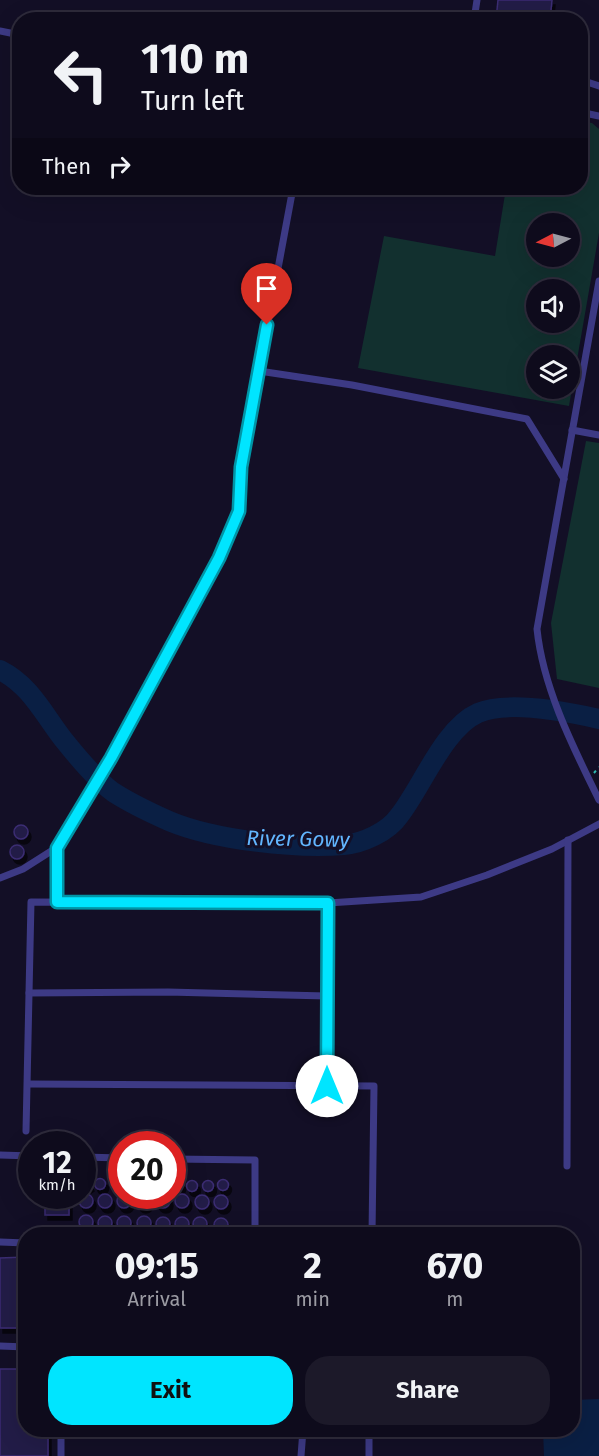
<!DOCTYPE html>
<style>
body{margin:0;font-family:"Fira Sans",sans-serif;background:#1c1929;color:#f1f3f6;height:100vh;display:flex;flex-direction:column;font-size:22px;white-space:nowrap}
*{box-sizing:border-box;margin:0}
p{font-size:20px;color:#9b9ba3}
.icon{flex:none;width:33px;height:33px;fill:none;stroke:currentColor;stroke-width:2;stroke-linecap:round;stroke-linejoin:round}
.map{position:relative;flex:1;overflow:hidden}
.drawer{position:absolute;left:18px;top:1227px;width:562px;height:210px;display:flex;flex-direction:column;background:#0e0b1c;border-radius:24px;box-shadow:0 6px 24px #0002,0 0 0 2px #2e2b3b}
.drawer>*{flex:none}
.banner{position:absolute;left:12px;top:12px;width:576px;height:183px;border-radius:24px;box-shadow:0 6px 24px #0002,0 0 0 2px #2e2b3b;background:#0e0b1c;color:#f1f3f6;overflow:hidden}
.needle{width:39px;rotate:264deg}
.fabs{position:absolute;left:526px;top:213px;display:grid;gap:12px}
.fabs a{display:grid;place-items:center;width:54px;height:54px;border-radius:50%;background:#0e0b1c;box-shadow:0 6px 24px #0002,0 0 0 2px #2e2b3b;font-size:30px}
.speed{position:absolute;left:18px;top:1131px;display:flex;gap:12px;font-size:30px;font-weight:700;text-align:center}
.speed>*{display:grid;place-content:center;width:78px;height:78px;border-radius:50%;background:#0e0b1c;box-shadow:0 6px 24px #0002,0 0 0 2px #2e2b3b;line-height:1}
.speed small{font-size:15px;font-weight:400}
.speed .limit{border:9px solid #d22;background:#fff;color:#111}
.pin{position:absolute;display:grid;place-items:center;width:51px;height:51px;color:#fff;margin:-62px -26px;border-radius:50% 50% 50% 0;rotate:-45deg;box-shadow:0 0 6px #0007}
.pin .icon{rotate:45deg}
.me{position:absolute;width:66px;margin:-33px;rotate:0deg;stroke-linejoin:round;filter:drop-shadow(0 0 4px #0008)}
.turn{display:flex;align-items:center;gap:21px;height:126px;padding:0 30px;font-size:27px}
.turn .icon{width:78px;height:78px;stroke-width:2.5}
.turn b{display:block;font-size:42px;line-height:51px}
.then{display:flex;align-items:center;height:57px;padding:0 30px;background:#0003;gap:12px;font-size:22px}
.eta{display:flex;justify-content:space-evenly;align-items:center;height:102px;text-align:center}
.eta b{font-size:36px;font-weight:700;line-height:42px}
.primary-button{display:flex;gap:12px;margin-top:auto;padding:12px 30px}
.primary-button a{flex:1;height:69px;border-radius:24px;background:#00e5ff;color:#111;font-size:24px;font-weight:700;line-height:69px;text-align:center}
.primary-button a+a{background:#1c1929;color:#f1f3f6}
.map>svg:first-child{display:block}
</style>
<div class="map">
<svg width="599" height="1456" viewBox="0 0 599 1456">
<defs>
<filter id="shadow"><feDropShadow dx="3" dy="5" stdDeviation="0" flood-color="#0009"/></filter>
</defs>
<rect width="100%" height="100%" fill="#130f26"/>
<g fill="#12302f" fill-rule="evenodd">
<path d="M581,121L592,123L599,129V233L569,406L358,368L384,236L495,256L506,188H580ZM537,224H570V256H537ZM537,290H570V322H537ZM537,356H570V388H537Z"/>
<polygon points="586,441 599,443 599,688 557,679 551,623"/>
</g>
<polygon fill="#0a1f44" points="599,1399 599,1456 544,1456 543,1430 573,1430 573,1400"/>
<g fill="none" stroke-linecap="round" stroke-linejoin="round">
<path stroke="#0a1f44" stroke-width="20" d="M0,670C30,685 43,713 63,739C75,754 98,781 113,792C130,803 151,813 169,821C214,840 296,849 344,845C363,843 388,832 399,816C422,787 444,728 478,713C508,700 568,712 599,719"/>
</g>
<g fill="#241b47" stroke="#3b2d73" stroke-width="1.5" filter="url(#shadow)">
<polygon points="498,0 552,0 550,20 496,20"/>
<circle cx="21" cy="832" r="7"/>
<circle cx="17" cy="852" r="7"/>
<circle cx="100" cy="1184" r="5.5"/>
<polygon points="86,1179 91,1186 84,1191 82,1180"/>
<circle cx="223" cy="1185" r="5.5"/>
<circle cx="116" cy="1185" r="5.5"/>
<circle cx="177" cy="1185" r="5.5"/>
<circle cx="208" cy="1186" r="5.5"/>
<circle cx="192" cy="1186" r="5.5"/>
<circle cx="86" cy="1201" r="7"/>
<circle cx="182" cy="1201" r="7"/>
<circle cx="105" cy="1201" r="7"/>
<circle cx="143" cy="1201" r="7"/>
<circle cx="163" cy="1201" r="7"/>
<circle cx="124" cy="1201" r="7"/>
<circle cx="221" cy="1202" r="7"/>
<circle cx="202" cy="1202" r="7"/>
<rect x="45" y="1196" width="24" height="19"/>
<circle cx="86" cy="1222" r="7"/>
<circle cx="144" cy="1223" r="7"/>
<circle cx="124" cy="1223" r="7"/>
<circle cx="105" cy="1223" r="7"/>
<circle cx="182" cy="1224" r="7"/>
<circle cx="163" cy="1224" r="7"/>
<circle cx="200" cy="1224" r="7"/>
<circle cx="221" cy="1225" r="7"/>
<polygon points="26,1257 26,1328 0,1328 0,1258"/>
<polygon points="0,1369 26,1369 26,1430 48,1430 48,1456 0,1456"/>
</g>
<g fill="none" stroke-linecap="round" stroke-linejoin="round">
<polyline stroke="#2fb8b0" stroke-width="2" stroke-dasharray="3 4.5" stroke-linecap="butt" points="594,773 599,767"/>
<g stroke="#3d3a85" stroke-width="7">
<polyline points="474,20 477,0"/>
<polyline points="0,31 20,35"/>
<polyline points="581,80 599,86"/>
<polyline points="580,112 599,116"/>
<path d="M599,281L537,629C543,688 573,747 599,800"/>
<polyline points="259,371 352,385 527,419 564,479"/>
<polyline points="572,430 599,435"/>
<polyline points="56,848 111,758 219,558 239,511 241,467 293,188"/>
<polyline points="0,878 23,869 56,848 57,902"/>
<polyline points="328,903 421,897 487,875 552,849 599,824"/>
<polyline points="29,993 168,992 327,996"/>
<polyline points="28,1084 374,1086 372,1234"/>
<polyline points="26,1131 31,902 328,903 327,1086"/>
<polyline points="0,1155 32,1156"/>
<polyline points="82,1157 122,1158"/>
<polyline points="172,1159 255,1160 255,1234"/>
<polyline points="567,1166 568,840"/>
<polyline points="0,1242 26,1243"/>
<polyline points="0,1346 26,1347"/>
<polyline points="61,1456 61,1430"/>
<polyline points="301,1456 303,1430"/>
<polyline points="369,1456 369,1430"/>
</g>
</g>
<g fill="none" stroke-linecap="round" stroke-linejoin="round">
<defs>
<polyline id="route" points="267,325 241,467 239,511 219,558 111,758 57,848 57,902 328,903 327,1086"/>
</defs>
<use href="#route" stroke="#0095a6" stroke-width="15"/>
<use href="#route" stroke="#00e5ff" stroke-width="10"/>
</g>
<g text-anchor="middle" dominant-baseline="central" stroke-width="6" stroke-linejoin="round" paint-order="stroke">
<g font-size="21" font-style="italic" fill="#62b6ff" stroke="#130f26">
<text transform="translate(298 839) rotate(1)">River Gowy</text>
</g>
</g>
</svg>
<div class="fabs">
<a><svg class="needle" viewBox="-14 -14 28 28"><path d="M0-13l5 13h-10z" fill="#e53935"/><path d="M0 13l5-13h-10z" fill="#9b9ba3"/></svg></a>
<a><svg class="icon" aria-label="sound" viewBox="0 0 24 24"><path d="M4 9h4l5-4v14l-5-4H4zM17 9q2 3 0 6"/></svg></a>
<a><svg class="icon" aria-label="layers" viewBox="0 0 24 24"><path d="M12 4l9 5-9 5-9-5zM3 14l9 5 9-5"/></svg></a>
</div>
<div class="speed"><div>12<small>km/h</small></div><div class="limit">20</div></div>
<div class="pin" style="left:267px;top:325px;background:#d93025"><svg class="icon" aria-label="arrive" viewBox="0 0 24 24"><path d="M6 21V4h12l-3 4 3 4H6"/></svg></div>
<svg class="me" style="left:327px;top:1086px" viewBox="-20 -20 40 40"><circle r="19" fill="#fff"/><path d="M0-13L10 11 0 6-10 11z" fill="#00e5ff"/></svg>
<div class="banner">
<div class="turn"><svg class="icon" aria-label="left" viewBox="0 0 24 24"><path d="M17 20v-9H6M10 6l-5 5 5 5"/></svg><div><b>110 m</b>Turn left</div></div>
<div class="then">Then<svg class="icon" aria-label="right" viewBox="0 0 24 24"><path d="M7 20v-9h11M14 6l5 5-5 5"/></svg></div>
</div>
<section class="drawer">
<div class="eta">
<div><b>09:15</b><p>Arrival</p></div>
<div><b>2</b><p>min</p></div>
<div><b>670</b><p>m</p></div>
</div>
<div class="primary-button"><a>Exit</a><a>Share</a></div>
</section>
</div>
